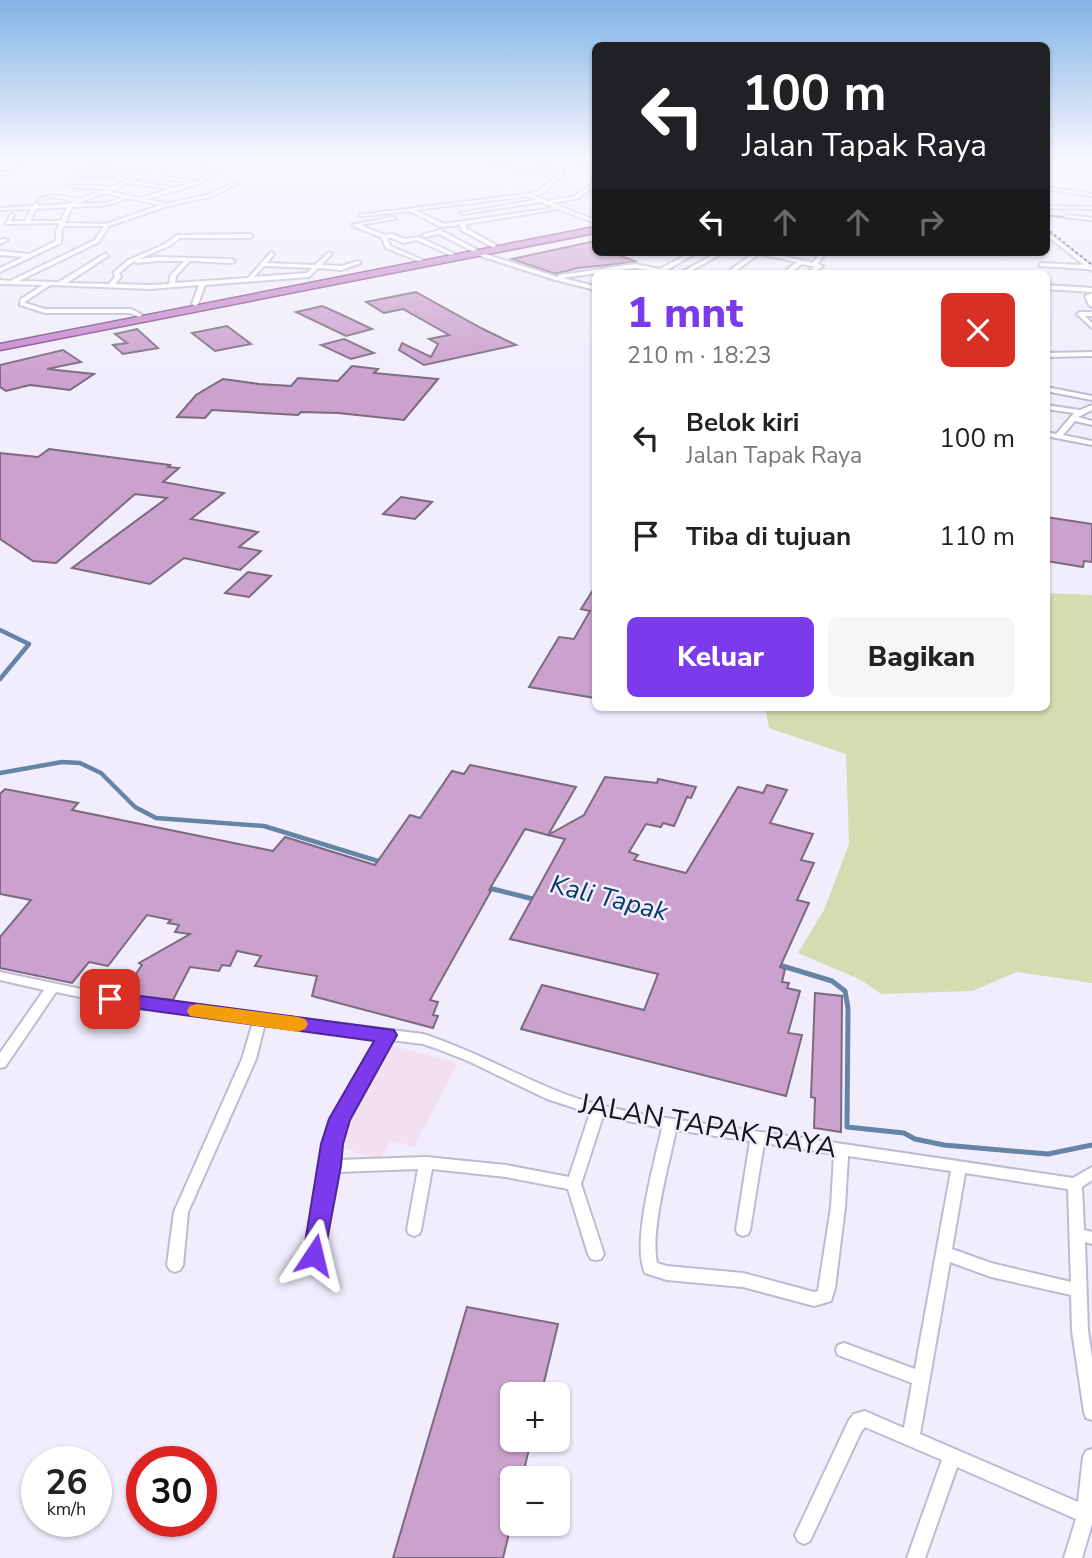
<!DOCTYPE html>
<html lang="id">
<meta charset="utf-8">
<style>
body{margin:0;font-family:"Nunito Sans",sans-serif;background:#f6f6f6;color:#222;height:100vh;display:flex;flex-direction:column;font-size:26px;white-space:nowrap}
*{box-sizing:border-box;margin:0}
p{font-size:23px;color:#767676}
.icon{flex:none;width:38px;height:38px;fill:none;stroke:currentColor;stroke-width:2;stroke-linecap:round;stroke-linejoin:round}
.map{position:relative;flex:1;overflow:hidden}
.details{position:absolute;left:592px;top:270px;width:458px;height:441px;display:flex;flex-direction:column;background:#fff;border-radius:10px;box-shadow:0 2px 5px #0004}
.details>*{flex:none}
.guide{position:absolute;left:592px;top:42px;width:458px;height:214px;border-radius:10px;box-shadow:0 2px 5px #0004;background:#202124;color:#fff;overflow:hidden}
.buttons{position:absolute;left:500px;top:1382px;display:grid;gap:14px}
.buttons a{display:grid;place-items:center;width:70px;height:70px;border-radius:10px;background:#fff;box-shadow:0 2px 5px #0004;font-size:35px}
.speed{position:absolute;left:21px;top:1446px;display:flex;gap:14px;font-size:35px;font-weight:700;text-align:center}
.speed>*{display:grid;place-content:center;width:91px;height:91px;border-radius:50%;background:#fff;box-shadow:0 2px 5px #0004;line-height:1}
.speed small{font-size:18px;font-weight:400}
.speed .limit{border:10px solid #d22;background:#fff;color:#111}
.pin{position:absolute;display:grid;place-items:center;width:60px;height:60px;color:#fff;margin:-30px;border-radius:14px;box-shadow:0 4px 10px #0006}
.me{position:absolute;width:77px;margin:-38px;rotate:10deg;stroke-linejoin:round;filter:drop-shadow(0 0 5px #0008)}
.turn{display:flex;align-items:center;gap:24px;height:147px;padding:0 35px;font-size:32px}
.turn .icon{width:91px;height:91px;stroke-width:2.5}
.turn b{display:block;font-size:49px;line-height:60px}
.lanes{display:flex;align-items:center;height:66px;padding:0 35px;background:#0003;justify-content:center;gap:35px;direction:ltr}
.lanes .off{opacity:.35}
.round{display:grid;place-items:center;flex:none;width:74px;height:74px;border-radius:10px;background:#f6f6f6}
.overview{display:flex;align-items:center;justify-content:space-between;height:119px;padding:0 35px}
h1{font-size:42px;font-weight:800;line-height:52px;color:#7c3aed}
.button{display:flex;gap:14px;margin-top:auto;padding:14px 35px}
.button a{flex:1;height:80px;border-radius:10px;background:#7c3aed;color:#fff;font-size:28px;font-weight:800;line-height:80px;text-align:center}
.button a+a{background:#f6f6f6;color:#222}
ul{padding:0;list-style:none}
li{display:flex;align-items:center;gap:21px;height:98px;padding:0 35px}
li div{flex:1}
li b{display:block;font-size:26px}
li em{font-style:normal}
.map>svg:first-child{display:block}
</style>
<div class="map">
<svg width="1092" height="1558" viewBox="0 0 1092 1558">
<rect width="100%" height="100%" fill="#f1edfd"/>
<polygon fill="#f2dfef" points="391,1045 457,1063 414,1147 391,1141 379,1160 337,1146"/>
<polygon fill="#d6dbb2" points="1047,593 1092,595 1092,983 1017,972 972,991 881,994 861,980 798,953 824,910 849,844 846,754 769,728 765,707 1046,707"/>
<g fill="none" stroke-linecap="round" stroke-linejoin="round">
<polyline stroke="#6684a6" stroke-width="2" points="1046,215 1092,221"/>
<g stroke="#6684a6" stroke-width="4.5">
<polyline points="0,630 29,644 0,679"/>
<polyline points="0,773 62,762 80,763 101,773 135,807 156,818 264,826 381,862"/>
</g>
<g stroke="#6684a6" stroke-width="5">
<polyline points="485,887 537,900"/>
<polyline points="776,964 832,981 845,991 848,1008 847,1127 904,1133 915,1139 944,1145 1048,1154 1092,1145"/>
</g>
</g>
<g fill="#cba1ce" stroke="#7c6a7e" stroke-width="2">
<polygon points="595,241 595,252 610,252 637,262 578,268 555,274 512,259"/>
<polygon points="416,292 481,328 516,345 424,365 399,350 402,343 431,357 438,344 429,339 449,335 403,309 384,313 366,302"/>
<polygon points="322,306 338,313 372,329 346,336 296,312"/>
<polygon points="227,326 251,344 215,351 192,333"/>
<polygon points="137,329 158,348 123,354 113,345 127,343 115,334"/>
<polygon points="344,339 374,353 351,359 321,345"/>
<polygon points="63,350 81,362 47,369 94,374 70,390 30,385 6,391 0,387 0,365"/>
<polygon points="352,366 378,369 374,373 438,379 404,420 338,413 301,412 298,415 212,410 205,418 177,417 196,395 223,379 259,384 291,386 298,378 338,381"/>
<polygon points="49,449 170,465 168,467 179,468 163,482 224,493 191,519 258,532 239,547 261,551 240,570 184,558 150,584 72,568 167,498 135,494 56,563 33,561 0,539 0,453 38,457"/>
<polygon points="401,497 432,502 415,519 383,514"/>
<polygon points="1046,517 1092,524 1092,562 1084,561 1083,567 1046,561"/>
<polygon points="248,572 271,576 249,597 225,593"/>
<polygon points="595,587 595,698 529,687 559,637 574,639 590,611 581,609"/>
<polygon points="470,765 576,787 548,835 525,829 489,890 491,891 430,1000 438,1002 433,1015 438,1016 433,1028 312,996 317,976 255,966 261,956 237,951 230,966 222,965 219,971 190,967 173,1000 122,994 142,965 139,963 190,934 175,932 179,925 168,923 171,920 147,915 108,966 89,962 72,983 0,968 0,937 31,900 0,894 0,794 5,789 78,803 72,810 273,851 285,837 375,865 410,815 420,818 452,771 464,774"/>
<polygon points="605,777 657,783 658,779 696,787 691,798 687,797 674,826 663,823 661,827 646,824 629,852 638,855 634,860 686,873 738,787 763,793 767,785 787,790 770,823 813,834 801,860 814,863 797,900 809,903 780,967 785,969 782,982 789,983 787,988 800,991 788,1033 802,1035 786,1096 521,1029 542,985 644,1010 658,974 510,939 565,839 548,835 584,815"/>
<polygon points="815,993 842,996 841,1132 814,1128 815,1098 811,1097"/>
<polygon points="467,1307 558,1324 541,1395 513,1395 513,1440 531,1440 522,1479 513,1479 513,1517 503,1558 393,1558"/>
</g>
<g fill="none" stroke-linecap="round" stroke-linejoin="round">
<defs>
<g id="minor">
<polygon points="21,160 26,160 10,174 0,174 0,172 7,172"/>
<path d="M486,160L562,170L563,175L542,193L532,195L548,201L575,196L595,182V185L579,198L552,203L595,220V223L558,209L466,224V228L496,245L494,248L461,230L460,225L441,227L409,211L361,216L359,215L527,194L538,191L559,174L558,172L483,164ZM527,196L536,200L460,213L462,214L541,202L555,208L444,224L415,210Z"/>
<polygon points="561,160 570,160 595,168 595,170"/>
<path d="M92,166L146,173V175L132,181L175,188L191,183L163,178V176L195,182L215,172L201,170V168L222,171L198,184L147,199L167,204L207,195L233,183L237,184L210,197L168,206L109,226L99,242L19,281L59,282L106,253L108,256L67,283L109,284L115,277L114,272L128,260L165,244L177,235L250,234L253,236L250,238H180L169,246L139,259L157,257L232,259L235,261L232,263L190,261L176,276L175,283L248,278L271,252L274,254L267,263L315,265L329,252L332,254L321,265L341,266L358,261L361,263L341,270L318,268L309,277L205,285L198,304L195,306L192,304L199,285L151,289L50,285L26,301L25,303L45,309H131L141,314L142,315L139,317L130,313H45L20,305L21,299L43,285L0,284V280L10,281L95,240L104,226H64L62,231L61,243L0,272V268L23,257L0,255V251L29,254L56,241V231L60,223L6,224L10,215L12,214L14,215L11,221H25L31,209L0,210V208L33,206L36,203L38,204V206L68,204L75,201L53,197L40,200L38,199L53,195L80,199L107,189L70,187L68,185L111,187L139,175L90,168ZM127,183L171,189L141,198L110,192ZM105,193L123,197L108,203L75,204ZM128,198L161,205L106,224L65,223L72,207L108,205ZM67,207L61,221H30L36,209ZM134,261L137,263L157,261H184L170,276L169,284L151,285L115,284L121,277L119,273ZM264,266L312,268L307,273L254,277Z"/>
<polygon points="81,174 112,175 114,176 112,177 79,176"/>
<polygon points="1046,187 1092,194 1092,196 1046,189"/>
<polygon points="1046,206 1092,207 1092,209 1046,208"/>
<polygon points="1067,215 1092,218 1092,220 1065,217"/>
<polygon points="393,217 395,219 360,225 385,235 392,234 404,239 419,237 455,254 450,255 416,240 404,243 391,238 387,238 390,246 423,260 418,261 386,248 382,238 351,225"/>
<polygon points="440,230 476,249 477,250 472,251 439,234 425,237 422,235"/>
<polygon points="1046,231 1092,266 1092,271 1088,269 1039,266 1041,263 1084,265 1046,235"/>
<polygon points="3,239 8,240 0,244 0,240"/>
<polygon points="476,251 557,277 560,275 635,264 660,269 691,252 698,252 667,270 679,273 666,273 635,268 562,278 595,286 595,290 552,279 474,254"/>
<polygon points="718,252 725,252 687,273 680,273"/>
<polygon points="755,252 766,252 813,263 820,252 826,252 818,264 823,266 813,273 806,273 815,267 802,264 790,273 783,273 797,262 759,254 733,273 726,273"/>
<polygon points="999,252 1005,252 1006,253 1003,255"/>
<polygon points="1046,285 1092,288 1092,292 1046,289"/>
<polygon points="1092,293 1092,307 1089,305 1085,296"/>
<polygon points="1080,312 1092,312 1092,316 1085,316 1092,323 1092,328 1078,315 1077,314"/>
<polygon points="1092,352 1092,356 1046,357 1046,353"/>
<polygon points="1046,387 1092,396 1092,400 1046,391"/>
<polygon points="1046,405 1080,410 1092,405 1092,410 1078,417 1092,421 1092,425 1075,421 1063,435 1092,441 1092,445 1046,436 1046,432 1056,434 1074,413 1046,409"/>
<path d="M0,972L110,995L423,1034C470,1049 512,1073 557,1091C586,1103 616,1109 646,1115L1073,1178L1092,1167V1180L1082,1187L1084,1230L1092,1232V1244L1085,1242L1088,1331L1092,1357V1420L1086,1418L1084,1412L1072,1331L1071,1295L991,1277L950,1262L920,1434L1078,1502L1083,1457L1086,1451L1092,1449V1524L1082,1558H1064L1076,1519L957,1467L925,1558H907L942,1460L865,1427L861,1432L810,1541L804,1544L798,1541L795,1535L849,1420L854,1414L865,1411L904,1428L912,1383L838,1355L836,1350L838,1345L844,1343L915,1369L951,1171L848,1156L845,1207L835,1288L831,1301L814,1306L743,1287L667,1280L645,1273C631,1243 655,1161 662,1128L603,1116L581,1184L604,1254L601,1259L596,1260L591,1259L588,1254L568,1189L506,1177L432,1169L421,1230L419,1234L414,1236L409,1234L407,1230L418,1169L337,1172L322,1255L319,1260L314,1261L309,1260L306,1255L324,1166L325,1144L333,1119L379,1038L265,1023L256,1059L188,1212L183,1265L180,1270L175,1272L170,1270L167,1265L174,1212L242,1059L253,1022L110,1003L56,992L5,1067L0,1068V1053L44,990L0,980ZM391,1040L423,1044L435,1048L468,1061L547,1099L590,1113L569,1177L506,1165L426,1157L338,1160C340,1117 370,1077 391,1040ZM676,1130L750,1141L736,1230L738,1234L743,1236L748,1234L750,1230L764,1143L834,1154L831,1207L818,1291L814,1292L743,1273L667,1266L657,1263C650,1231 669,1164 676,1130ZM965,1173L1068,1189L1071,1282L991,1263L952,1249Z"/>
</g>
<polygon id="trunk" points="595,227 595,233 0,350 0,344"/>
</defs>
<use href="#minor" stroke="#c0b9d3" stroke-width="4"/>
<use href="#trunk" stroke="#7e4a87" stroke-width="3"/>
<use href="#minor" fill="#fff" fill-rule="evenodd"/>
<use href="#trunk" fill="#c486cc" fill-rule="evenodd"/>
<polyline stroke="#302e38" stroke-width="2" stroke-dasharray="2 3.5" stroke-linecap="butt" points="1046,228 1092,265"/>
</g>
<linearGradient id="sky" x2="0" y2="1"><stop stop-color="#81b4e5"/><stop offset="0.42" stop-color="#f9f7fe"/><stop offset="1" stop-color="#f9f7fe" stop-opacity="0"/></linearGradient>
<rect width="1092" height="379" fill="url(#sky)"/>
<polygon fill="#7c3aed" stroke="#51269a" stroke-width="2" points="110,992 394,1030 397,1035 350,1120 343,1144 341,1166 323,1262 314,1265 306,1262 303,1255 321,1144 329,1119 374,1041 103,1004 101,999 103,994"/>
<polygon fill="#f59e0b" points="197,1004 298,1017 305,1019 308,1024 305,1029 298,1032 190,1016 187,1011 190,1006"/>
<g text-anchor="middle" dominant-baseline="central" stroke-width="5" stroke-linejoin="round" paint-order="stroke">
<g font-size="26" font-style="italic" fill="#063a63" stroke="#f1edfd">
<text transform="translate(609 898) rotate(14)">Kali Tapak</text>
</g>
<g font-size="28" fill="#15131c" stroke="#f1edfd">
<text transform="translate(708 1126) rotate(10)">JALAN TAPAK RAYA</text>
</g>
</g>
</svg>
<div class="buttons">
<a>+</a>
<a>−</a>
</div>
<div class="speed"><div>26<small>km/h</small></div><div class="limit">30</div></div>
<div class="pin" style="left:110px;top:999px;background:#d93025"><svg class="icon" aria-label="arrive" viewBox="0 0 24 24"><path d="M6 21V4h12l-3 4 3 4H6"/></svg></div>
<svg class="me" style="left:314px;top:1255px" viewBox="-20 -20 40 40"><path d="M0-17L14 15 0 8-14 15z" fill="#7c3aed" stroke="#fff" stroke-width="4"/></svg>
<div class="guide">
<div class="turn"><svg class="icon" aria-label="left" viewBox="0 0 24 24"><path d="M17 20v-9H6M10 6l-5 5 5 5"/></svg><div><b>100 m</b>Jalan Tapak Raya</div></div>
<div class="lanes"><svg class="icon" aria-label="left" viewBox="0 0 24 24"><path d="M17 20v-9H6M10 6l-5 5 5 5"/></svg><svg class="icon off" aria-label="ahead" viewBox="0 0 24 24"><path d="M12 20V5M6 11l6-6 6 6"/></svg><svg class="icon off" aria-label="ahead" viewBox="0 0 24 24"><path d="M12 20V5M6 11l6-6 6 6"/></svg><svg class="icon off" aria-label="right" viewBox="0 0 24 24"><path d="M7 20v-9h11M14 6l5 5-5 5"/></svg></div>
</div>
<section class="details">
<div class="overview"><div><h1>1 mnt</h1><p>210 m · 18:23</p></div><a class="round" style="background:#d93025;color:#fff"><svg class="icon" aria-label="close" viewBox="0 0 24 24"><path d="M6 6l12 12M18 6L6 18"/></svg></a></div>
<ul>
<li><svg class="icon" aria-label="left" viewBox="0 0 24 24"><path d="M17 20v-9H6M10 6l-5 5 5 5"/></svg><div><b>Belok kiri</b><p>Jalan Tapak Raya</p></div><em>100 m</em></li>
<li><svg class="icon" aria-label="arrive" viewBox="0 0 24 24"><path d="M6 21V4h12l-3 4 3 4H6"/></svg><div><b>Tiba di tujuan</b></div><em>110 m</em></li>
</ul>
<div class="button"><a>Keluar</a><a>Bagikan</a></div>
</section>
</div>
